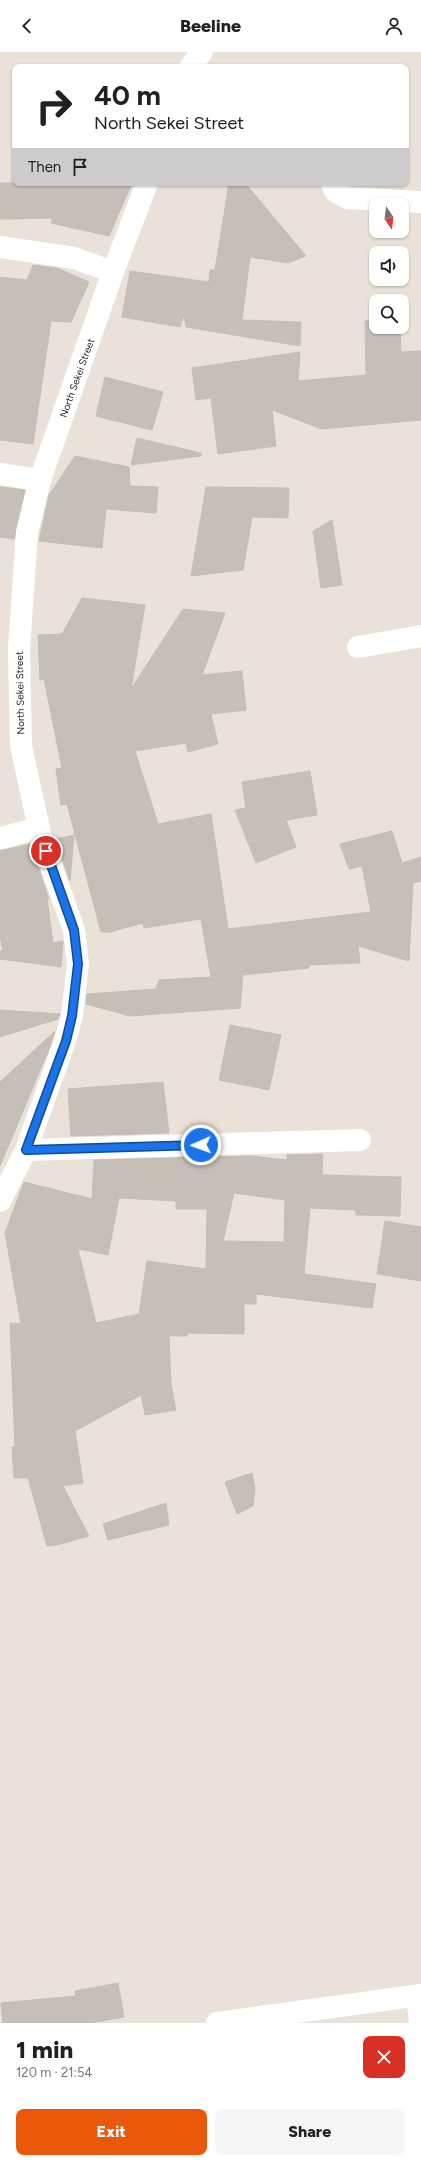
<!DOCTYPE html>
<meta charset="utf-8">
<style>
body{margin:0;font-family:Figtree,sans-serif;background:#f6f6f6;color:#202124;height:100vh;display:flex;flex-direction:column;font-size:15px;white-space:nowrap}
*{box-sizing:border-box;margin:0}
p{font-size:13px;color:#757577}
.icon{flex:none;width:22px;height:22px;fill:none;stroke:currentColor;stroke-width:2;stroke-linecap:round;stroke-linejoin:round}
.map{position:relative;height:1971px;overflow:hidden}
.details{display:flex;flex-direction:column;background:#fff;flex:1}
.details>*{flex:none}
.banner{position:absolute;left:12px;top:12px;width:397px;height:122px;border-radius:8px;box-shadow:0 1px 3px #0004;background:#fff;color:#202124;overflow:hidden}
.needle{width:26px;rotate:166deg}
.buttons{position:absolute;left:369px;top:146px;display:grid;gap:8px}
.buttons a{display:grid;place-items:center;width:40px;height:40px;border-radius:8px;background:#fff;box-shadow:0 1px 3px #0004;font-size:20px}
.pin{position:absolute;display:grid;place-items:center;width:34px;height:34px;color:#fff;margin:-17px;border:2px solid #fff;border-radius:50%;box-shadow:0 1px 4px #0007}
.me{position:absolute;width:44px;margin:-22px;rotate:268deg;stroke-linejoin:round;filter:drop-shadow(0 0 3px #0008)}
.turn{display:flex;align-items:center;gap:14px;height:84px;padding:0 16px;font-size:18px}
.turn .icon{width:52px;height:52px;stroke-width:2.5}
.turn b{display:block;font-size:28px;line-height:34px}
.then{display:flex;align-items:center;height:38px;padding:0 16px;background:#0003;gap:8px;font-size:15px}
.round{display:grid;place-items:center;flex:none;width:42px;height:42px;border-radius:8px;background:#f6f6f6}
.head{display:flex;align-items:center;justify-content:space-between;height:68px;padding:0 16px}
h1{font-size:24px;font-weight:800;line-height:30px}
.primary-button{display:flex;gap:8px;margin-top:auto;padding:8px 16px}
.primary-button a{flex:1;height:46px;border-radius:8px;background:#ea580c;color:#fff;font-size:16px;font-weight:800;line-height:46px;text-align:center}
.primary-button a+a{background:#f6f6f6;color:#202124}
header{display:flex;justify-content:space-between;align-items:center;height:52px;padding:0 16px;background:#fff;font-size:18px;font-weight:800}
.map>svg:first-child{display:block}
</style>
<header><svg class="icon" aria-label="back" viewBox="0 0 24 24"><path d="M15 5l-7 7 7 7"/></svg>Beeline<svg class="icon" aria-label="person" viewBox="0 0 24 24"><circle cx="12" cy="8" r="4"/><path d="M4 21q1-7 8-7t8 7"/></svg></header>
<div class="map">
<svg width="421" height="1971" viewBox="0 0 421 1971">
<rect width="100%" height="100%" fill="#eae2d8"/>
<g fill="#c5bfb8" stroke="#c4beb2" fill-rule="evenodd">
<polygon points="0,131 132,131 109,184 51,171 53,166 0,167"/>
<polygon points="229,131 245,131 306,204 288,211 250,205 242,268 301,270 300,294 186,275 184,263 180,275 122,265 130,219 209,230 210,218 215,218"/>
<polygon points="33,213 57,216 89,230 71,270 51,269 33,392 0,388 0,225 27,228"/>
<polygon points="376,268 376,275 400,275 401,300 421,299 421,368 322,377 272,358 276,394 218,402 211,346 196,348 192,316 300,300 298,329 366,323 365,269"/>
<polygon points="105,325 163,340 152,378 96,364"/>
<polygon points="137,386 201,401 201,404 131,413"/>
<polygon points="75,404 129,415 130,434 158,435 156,461 106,457 102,496 39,489 49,443"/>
<polygon points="0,435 25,438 14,487 0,485"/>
<polygon points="206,435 289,436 288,466 252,465 243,518 191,524"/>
<polygon points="332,468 342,533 321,536 313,479"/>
<polygon points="82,546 145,553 131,637 183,557 225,561 202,623 242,619 246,658 211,662 218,692 188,700 186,691 135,699 158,772 211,762 228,877 371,860 362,814 349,817 340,792 392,779 402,811 421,805 421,829 413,831 409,909 358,894 360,911 309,913 309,916 243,923 240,956 130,964 86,952 87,942 156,937 159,928 211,925 201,867 144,876 143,871 110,880 101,880 67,752 61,753 56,717 62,716 44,627 40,628 38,583 62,582"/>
<polygon points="310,719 317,763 286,768 296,795 256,811 235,758 246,756 242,730"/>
<polygon points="74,783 70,829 55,787"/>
<polygon points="30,792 49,847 47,847 53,891 63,889 61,915 0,907 0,899 3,898 0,885 0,799"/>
<polygon points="0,958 60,962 58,967 0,985"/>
<polygon points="230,973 281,983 269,1038 219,1028"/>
<polygon points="55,979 49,997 0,1114 0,1030"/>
<polygon points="163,1030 169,1081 71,1084 68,1037"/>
<path d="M319,1102H323L322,1123L401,1125L400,1164L356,1163V1158L310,1156L304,1222L376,1232L372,1256L256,1242V1252H244V1282L187,1281V1284H169L171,1332L176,1358L145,1363L141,1343L75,1379L83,1431L63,1434L89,1484L61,1492L47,1494L28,1426H14L12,1395H15L10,1271L21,1272L5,1181L24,1130L92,1147L94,1108L251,1104L287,1108V1103ZM234,1141L285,1148L284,1190L223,1189ZM119,1146L176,1149V1157H207L206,1217L147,1209L139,1262L96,1271L78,1197L108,1203Z"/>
<polygon points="385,1169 421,1175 421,1229 377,1222"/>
<polygon points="252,1421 255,1437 253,1454 237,1462 225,1430"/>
<polygon points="166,1451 169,1473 108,1488 103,1472"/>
<polygon points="118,1931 124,1965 90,1971 3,1971 1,1951 76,1944 75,1939"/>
</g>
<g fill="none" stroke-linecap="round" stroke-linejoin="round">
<g stroke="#fff" stroke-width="22">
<polyline points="190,15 202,0"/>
<path d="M332,131C334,140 338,142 347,146L421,150"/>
<polyline points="0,195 74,206 113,220"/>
<polyline points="0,422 40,428"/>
<polyline points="358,595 421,584"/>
<polyline points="0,786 39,776"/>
<polyline points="26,1098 360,1088"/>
<polyline points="0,1149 26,1098 65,989 72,964 78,912 74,878 41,786 21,694 19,597 27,480 40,428 113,220 147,131"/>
<polyline points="417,1944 420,1971"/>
<polyline points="217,1971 421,1943"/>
</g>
</g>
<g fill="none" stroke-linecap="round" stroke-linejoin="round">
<defs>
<polyline id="route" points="46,799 74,878 78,912 72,964 66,989 26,1098 201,1093"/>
</defs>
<use href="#route" stroke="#114b97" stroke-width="10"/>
<use href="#route" stroke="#1a73e8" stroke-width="7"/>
</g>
<g text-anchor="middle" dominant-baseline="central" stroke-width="3" stroke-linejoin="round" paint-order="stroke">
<g font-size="10" fill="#272727" stroke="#fff">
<text transform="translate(77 326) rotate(-70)">North Sekei Street</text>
<text transform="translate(20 641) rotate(-91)">North Sekei Street</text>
</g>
</g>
</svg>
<div class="buttons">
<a><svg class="needle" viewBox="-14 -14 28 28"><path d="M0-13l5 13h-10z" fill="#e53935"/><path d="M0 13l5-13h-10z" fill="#757577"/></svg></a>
<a><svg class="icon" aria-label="sound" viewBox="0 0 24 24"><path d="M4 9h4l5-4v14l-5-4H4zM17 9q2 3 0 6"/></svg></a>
<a><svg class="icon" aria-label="search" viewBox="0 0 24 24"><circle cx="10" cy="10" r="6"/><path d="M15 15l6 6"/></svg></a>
</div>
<div class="pin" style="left:46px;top:799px;background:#d93025"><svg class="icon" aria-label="arrive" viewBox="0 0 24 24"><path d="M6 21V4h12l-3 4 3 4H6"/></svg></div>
<svg class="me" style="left:201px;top:1093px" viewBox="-20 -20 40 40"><circle r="17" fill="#1a73e8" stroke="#fff" stroke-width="3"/><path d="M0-11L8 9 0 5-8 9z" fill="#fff"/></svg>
<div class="banner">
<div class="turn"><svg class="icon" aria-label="right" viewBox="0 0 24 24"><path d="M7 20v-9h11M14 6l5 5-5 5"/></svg><div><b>40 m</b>North Sekei Street</div></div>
<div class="then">Then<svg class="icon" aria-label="arrive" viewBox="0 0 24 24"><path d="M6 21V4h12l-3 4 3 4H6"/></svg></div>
</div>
</div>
<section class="details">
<div class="head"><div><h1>1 min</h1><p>120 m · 21:54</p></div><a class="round" style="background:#d93025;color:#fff"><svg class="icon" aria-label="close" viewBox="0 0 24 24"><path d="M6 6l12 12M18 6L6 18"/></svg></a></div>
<div class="primary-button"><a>Exit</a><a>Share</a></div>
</section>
